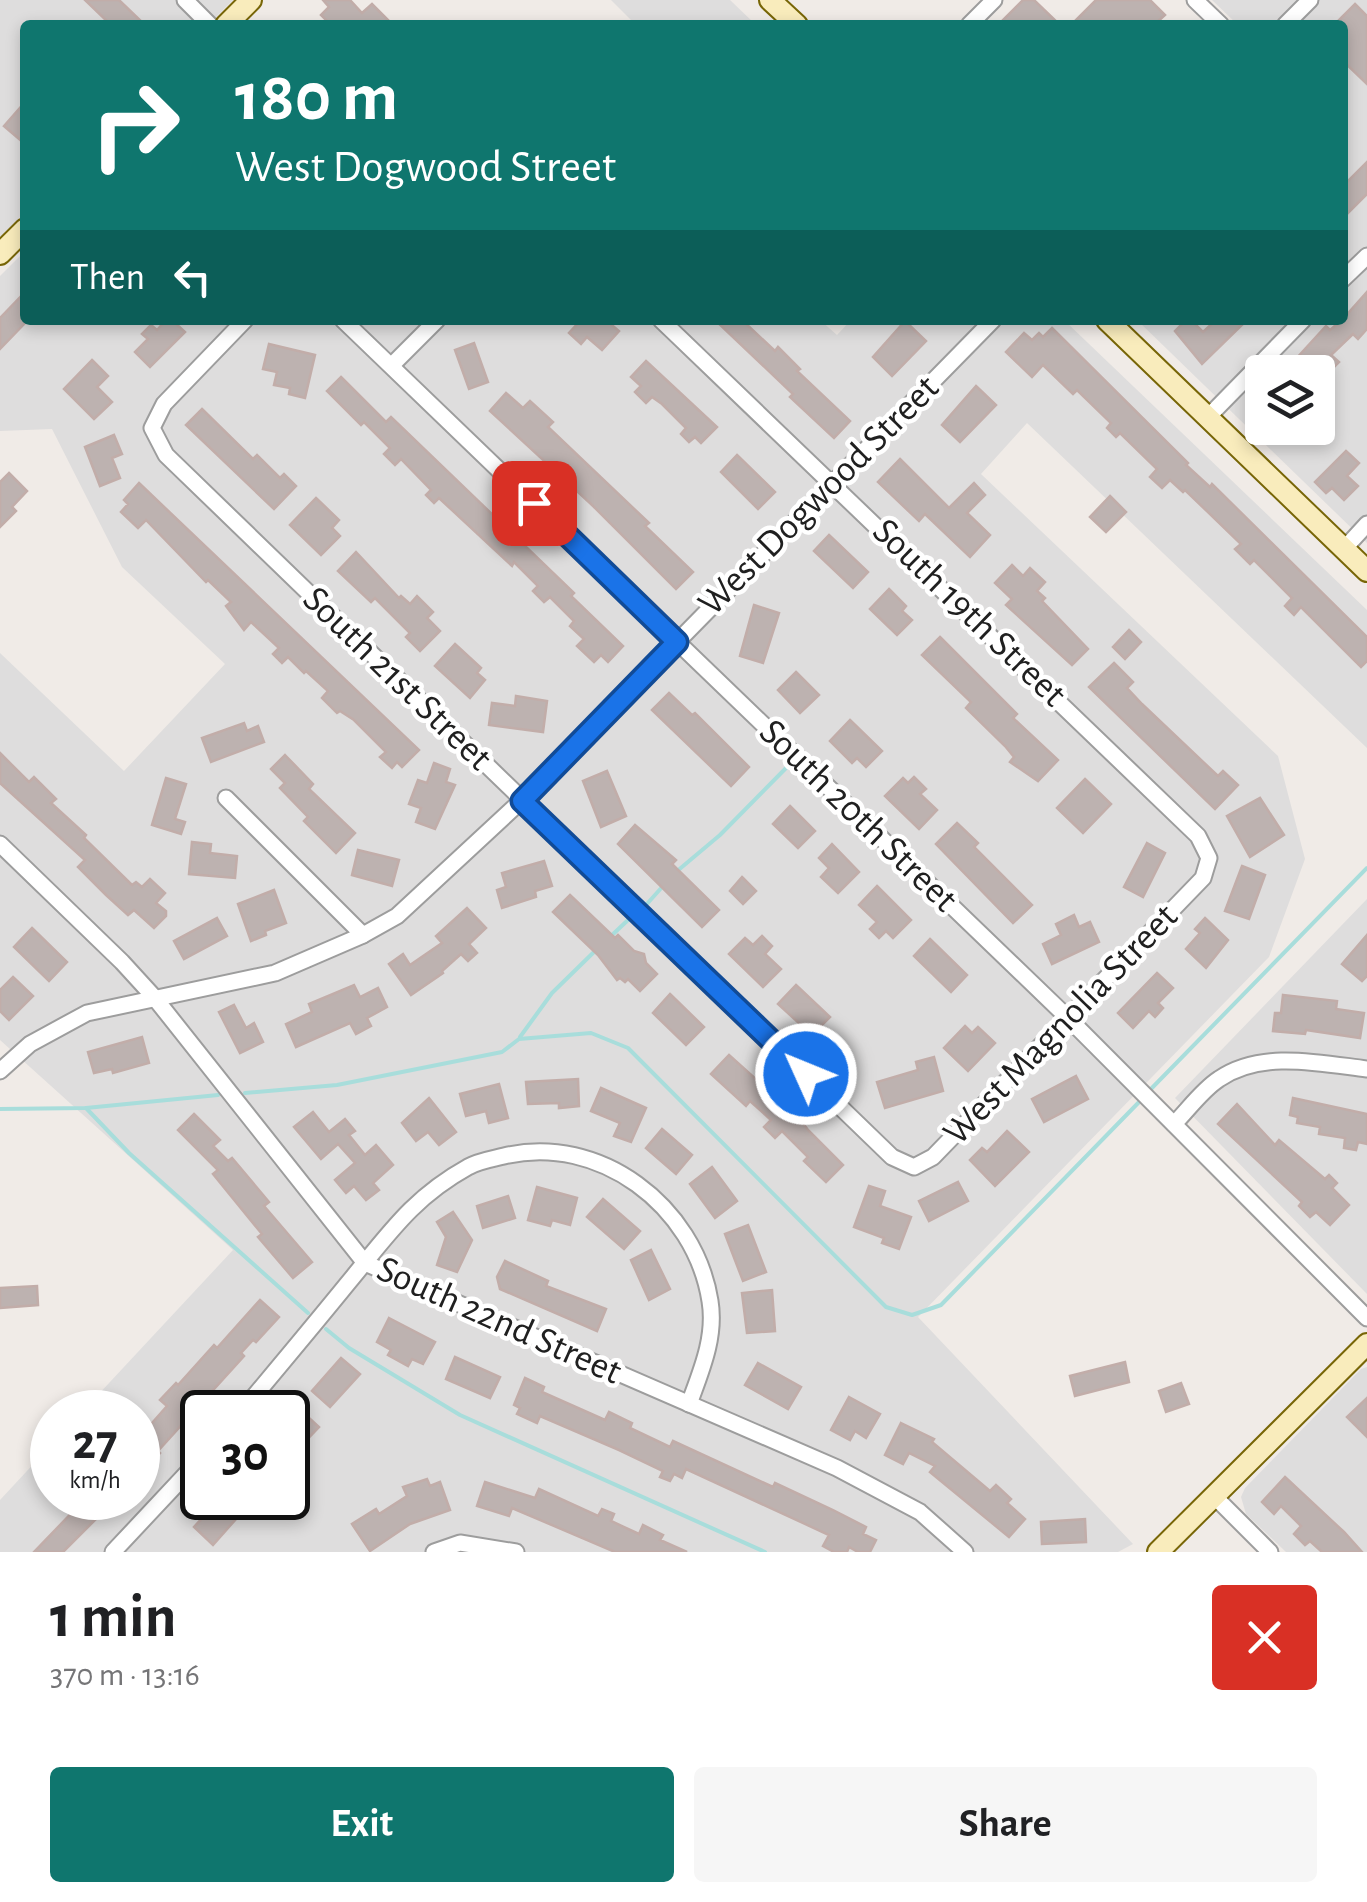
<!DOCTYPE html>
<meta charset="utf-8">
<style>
body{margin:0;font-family:"Alegreya Sans",sans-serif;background:#f6f6f6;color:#202124;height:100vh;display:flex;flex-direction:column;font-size:38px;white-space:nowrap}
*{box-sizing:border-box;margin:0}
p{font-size:32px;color:#757577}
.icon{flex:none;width:55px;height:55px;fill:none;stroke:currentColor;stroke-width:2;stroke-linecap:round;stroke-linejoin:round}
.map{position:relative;height:1552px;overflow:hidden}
.sheet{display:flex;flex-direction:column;background:#fff;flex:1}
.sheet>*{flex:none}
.banner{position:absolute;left:20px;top:20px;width:1328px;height:305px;border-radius:10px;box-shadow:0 5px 15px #0003;background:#0f766e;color:#fff;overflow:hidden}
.tools{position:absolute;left:1245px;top:355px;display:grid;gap:20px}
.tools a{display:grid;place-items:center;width:90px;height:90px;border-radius:10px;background:#fff;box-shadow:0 5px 15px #0003;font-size:50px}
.speed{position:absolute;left:30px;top:1390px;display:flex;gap:20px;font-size:50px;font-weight:700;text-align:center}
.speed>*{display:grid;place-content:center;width:130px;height:130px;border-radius:50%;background:#fff;box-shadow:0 5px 15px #0003;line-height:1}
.speed small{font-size:25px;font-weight:400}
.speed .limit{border:5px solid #111;border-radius:15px;background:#fff;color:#111}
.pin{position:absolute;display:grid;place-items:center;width:85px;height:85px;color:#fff;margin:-42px;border-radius:20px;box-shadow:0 5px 15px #0006}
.me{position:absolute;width:110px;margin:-55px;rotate:314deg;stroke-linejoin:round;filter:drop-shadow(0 0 8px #0008)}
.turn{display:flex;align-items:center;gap:35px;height:210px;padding:0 50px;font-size:45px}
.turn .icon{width:130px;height:130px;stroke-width:2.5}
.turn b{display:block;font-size:70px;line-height:85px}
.then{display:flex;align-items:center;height:95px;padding:0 50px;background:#0003;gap:20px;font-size:38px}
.round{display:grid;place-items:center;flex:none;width:105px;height:105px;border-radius:10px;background:#f6f6f6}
.overview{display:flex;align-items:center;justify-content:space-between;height:170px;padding:0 50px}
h1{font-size:60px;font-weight:700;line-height:75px}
.button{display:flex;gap:20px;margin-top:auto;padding:20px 50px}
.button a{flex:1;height:115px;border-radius:10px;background:#0f766e;color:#fff;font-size:40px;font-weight:700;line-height:115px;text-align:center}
.button a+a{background:#f6f6f6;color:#202124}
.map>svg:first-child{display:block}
</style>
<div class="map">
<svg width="1367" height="1552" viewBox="0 0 1367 1552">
<rect width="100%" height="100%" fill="#f0ebe7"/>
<g fill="#dedddd" fill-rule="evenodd">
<polygon points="0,0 233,0 208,25 25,25 25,212 0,238"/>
<polygon points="611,0 730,0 756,25 636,25"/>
<path d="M1212,0H1367V543L1137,320H1342V25H1238ZM1262,372H1318V428H1262Z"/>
<path d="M25,251V320H820L837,335L851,320H1064L1367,610V748L1027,423L981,474L1278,756L1305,859L1269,957L918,1317L1133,1544L1118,1552H0V1500L52,1444V1498H138V1412H82L233,1250L0,1040V653L124,771L225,664L122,567L52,429L0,431V276ZM202,1412H288V1498H202Z"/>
<polygon points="1367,899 1367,1294 1175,1098"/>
<polygon points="1367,1367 1367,1552 1286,1552 1246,1514 1241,1497 1245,1488 1361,1369"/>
</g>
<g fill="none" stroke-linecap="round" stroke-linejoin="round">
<g stroke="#a8dddb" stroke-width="4">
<polyline points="676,872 720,835 789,765"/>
<polyline points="646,905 663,886"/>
<polyline points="610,937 628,920"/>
<polyline points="520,1037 552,993 596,950"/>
<polyline points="1148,1092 1367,868"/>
<polyline points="245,1093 337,1085 502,1052 519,1039 591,1033 628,1048 886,1307 912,1315 941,1305 1142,1099"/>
<polyline points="86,1108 129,1153 308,1313"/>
<polyline points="0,1109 86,1108 218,1095"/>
<polyline points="326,1329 349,1348 460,1415 765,1552"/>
</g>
</g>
<g fill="#bdb2b0" stroke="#c2ada9" stroke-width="2.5">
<polygon points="85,0 119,0 145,25 111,25"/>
<polygon points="323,0 350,0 362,13 372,4 393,25 331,25 321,15 329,7"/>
<polygon points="1023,0 1034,0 1060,25 998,25"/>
<polygon points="1096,0 1150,0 1165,15 1154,25 1071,25"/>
<polygon points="1355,4 1367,16 1367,84 1342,60 1342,25 1334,25"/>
<polygon points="25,102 25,144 4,126"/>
<polygon points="1367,162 1367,194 1342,219 1342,187"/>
<polygon points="25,292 25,323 0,349 0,318"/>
<polygon points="1367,292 1367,329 1358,339 1353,334 1331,355 1339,362 1326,375 1319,368 1314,372 1284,372 1326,326 1330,330 1342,320"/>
<polygon points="166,320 172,320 185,332 150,367 135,352 148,339 142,334 151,325 157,330"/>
<polygon points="581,320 606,320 619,331 602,350 587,337 581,344 569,333"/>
<polygon points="715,320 742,320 775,351 778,347 800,369 797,371 850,421 834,438 790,397 793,394"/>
<polygon points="1186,320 1191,320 1203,332 1216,320 1247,320 1202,364 1175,331"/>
<polygon points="905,321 926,341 892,376 873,357"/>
<polygon points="1052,328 1188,463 1186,465 1210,487 1212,484 1367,637 1367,661 1361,667 1301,607 1294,615 1285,606 1292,598 1254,560 1250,564 1235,549 1241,544 1185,490 1183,492 1170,480 1162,488 1150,477 1157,469 1120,433 1116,437 1107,428 1111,423 1077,390 1073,394 1043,365 1032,377 1006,352 1024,333 1032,340 1039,333 1043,337"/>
<polygon points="474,343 488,382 469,389 455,350"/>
<polygon points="269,344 315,355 305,398 289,394 290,388 274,385 277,372 263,369"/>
<polygon points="92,360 108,376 97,387 112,402 94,419 64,389"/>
<polygon points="646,361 717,427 701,443 695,437 689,442 681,434 686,428 662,404 652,397 646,403 635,392 641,386 631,377"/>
<polygon points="341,377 386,422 391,417 574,593 571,596 623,646 608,662 601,655 594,662 577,646 584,639 570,626 574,621 550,597 544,602 533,591 538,586 514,562 512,566 439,498 434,503 426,495 431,490 401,459 395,465 384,454 390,448 364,422 361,425 327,391"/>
<polygon points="976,386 996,405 960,442 942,425"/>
<polygon points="506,393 523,408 530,401 553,422 548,427 649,523 645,526 693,572 676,589 591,504 490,411"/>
<polygon points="202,409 253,459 257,455 280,478 284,474 296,486 274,509 186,425"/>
<polygon points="114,435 122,454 112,458 120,478 100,486 85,447"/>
<polygon points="1346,451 1359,463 1347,476 1358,486 1344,500 1332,488 1326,493 1315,482"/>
<polygon points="737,455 775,492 758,509 721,472"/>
<polygon points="900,459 949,508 974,483 985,495 967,513 990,535 970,557 925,514 919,521 878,482"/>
<polygon points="9,473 27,491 12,507 16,511 0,527 0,482"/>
<polygon points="139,483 419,750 402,767 397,762 392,768 380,757 386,752 354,720 340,711 337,713 322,698 328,691 306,671 304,673 288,657 282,663 273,654 279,648 251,622 244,630 226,606 231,602 208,580 206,582 146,520 138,528 121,512 128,504 124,500"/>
<polygon points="1110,496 1126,512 1106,532 1090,517"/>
<polygon points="316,498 339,520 332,528 340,536 321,555 290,525"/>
<polygon points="829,535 868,572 853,588 814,551"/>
<polygon points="356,552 399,598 401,596 410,604 417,596 433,612 427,618 440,631 420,651 406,637 410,633 375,598 371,602 338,571"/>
<polygon points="1012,565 1023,576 1030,568 1045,582 1037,591 1045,598 1042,601 1088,649 1072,665 1006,605 1012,599 995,583"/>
<polygon points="889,589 906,606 902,611 912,620 897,635 870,609"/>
<polygon points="754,605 779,613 763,663 740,656"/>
<polygon points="1129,630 1141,642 1125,659 1113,647"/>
<polygon points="940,637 1017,714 1013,718 1058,760 1038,781 1010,762 1014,757 1005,746 966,708 971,702 922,655"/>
<polygon points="455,644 481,668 477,673 485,680 470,698 435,666"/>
<polygon points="1114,663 1133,682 1127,688 1142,704 1218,776 1223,771 1238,785 1215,809 1089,687"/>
<polygon points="796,672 819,695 800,713 778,690"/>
<polygon points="669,693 692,715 695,713 749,767 731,786 652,710"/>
<polygon points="516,696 547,701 543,732 489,725 492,703 515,706"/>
<polygon points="850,720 882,751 866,767 857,758 852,763 830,741"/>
<polygon points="244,723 247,731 258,726 264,742 211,762 202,738"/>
<polygon points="0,753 29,782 34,777 56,799 51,803 86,835 84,838 132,885 136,882 142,887 150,879 165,893 156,903 166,911 166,916 154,928 134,910 128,915 106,895 78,867 85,860 0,783"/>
<polygon points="285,755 313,784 309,789 355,833 336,853 304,821 308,817 280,788 285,783 271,769"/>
<polygon points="434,763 450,769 446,782 455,785 435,829 416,822 421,808 409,804 418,780 427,783"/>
<polygon points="607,771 626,816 601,827 583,781"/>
<polygon points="914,777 926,789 920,794 937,810 919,829 885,796 903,778 908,783"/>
<polygon points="166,778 186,784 175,819 185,822 181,834 152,825"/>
<polygon points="1085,779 1111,804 1083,833 1057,808"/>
<polygon points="1260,798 1284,835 1250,857 1227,816"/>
<polygon points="790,806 815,831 798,848 773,824"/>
<polygon points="957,823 978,843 974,847 1032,905 1013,923 936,844"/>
<polygon points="635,825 676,860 672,864 719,910 702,927 618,844"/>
<polygon points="192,842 211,844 210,853 237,856 235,878 189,874"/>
<polygon points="1147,843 1165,853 1143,897 1124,887"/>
<polygon points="832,844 859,872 838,893 821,877 829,868 819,858"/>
<polygon points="358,850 399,860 392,886 352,875"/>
<polygon points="544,861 552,886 535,891 536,897 502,908 497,890 506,887 502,873"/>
<polygon points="1242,866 1265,875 1249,919 1225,911"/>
<polygon points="742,877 756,891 743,904 730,891"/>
<polygon points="877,886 911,920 893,938 886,931 879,938 870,929 877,922 859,905"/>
<polygon points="274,890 286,923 265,931 266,935 251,941 238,904"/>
<polygon points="570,895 615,938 618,935 634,951 644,954 646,963 657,974 640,991 628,979 625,982 620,978 617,980 598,955 553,912"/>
<polygon points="467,908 486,928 469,944 477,953 468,961 461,954 442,971 443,973 411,995 389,964 403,954 410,965 442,943 436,936"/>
<polygon points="1074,915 1079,927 1090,922 1099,942 1052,964 1043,944 1061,935 1056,924"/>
<polygon points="217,918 227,936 184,959 174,941"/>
<polygon points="1205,918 1228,940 1206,968 1186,949 1200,933 1195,929"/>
<polygon points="32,928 67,962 49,981 14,947"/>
<polygon points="1367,935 1367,976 1362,981 1342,964"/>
<polygon points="762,936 772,946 765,954 781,969 763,987 729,954 745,938 753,945"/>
<polygon points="930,939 967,975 951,992 914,956"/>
<polygon points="1157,973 1173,988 1158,1003 1163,1008 1155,1017 1149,1011 1133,1028 1118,1013"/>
<polygon points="13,977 33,996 9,1020 0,1011 0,990"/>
<polygon points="354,985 360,997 378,988 387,1007 367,1018 371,1026 356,1034 350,1023 296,1047 286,1024 312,1012 309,1004"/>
<polygon points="796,985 830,1017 812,1035 778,1004"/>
<polygon points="670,994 704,1027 686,1045 653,1013"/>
<polygon points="1283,995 1337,1001 1336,1009 1364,1013 1360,1038 1306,1030 1305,1034 1273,1031 1275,1013 1281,1013"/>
<polygon points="234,1005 246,1028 254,1023 263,1042 240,1053 219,1012"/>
<polygon points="965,1026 972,1033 978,1027 995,1043 968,1071 944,1048"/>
<polygon points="142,1037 149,1063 113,1073 112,1069 94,1073 88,1052"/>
<polygon points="729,1055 786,1106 789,1103 802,1116 800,1119 808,1130 843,1165 826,1182 804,1161 808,1157 782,1131 775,1138 764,1127 771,1120 750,1101 746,1106 711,1074"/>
<polygon points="934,1057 943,1091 885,1108 877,1082 918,1070 916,1062"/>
<polygon points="1076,1076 1088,1099 1044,1122 1032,1099"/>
<polygon points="578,1079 579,1106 559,1108 559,1103 528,1104 526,1082"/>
<polygon points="499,1084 508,1118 489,1123 486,1111 466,1116 460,1094"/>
<polygon points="601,1088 646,1108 631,1142 614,1136 620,1123 591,1111"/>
<polygon points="429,1098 456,1132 439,1145 428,1132 416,1141 402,1123"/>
<polygon points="1293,1098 1367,1114 1367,1144 1358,1142 1356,1150 1344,1148 1345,1138 1319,1134 1320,1127 1297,1123 1298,1117 1290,1115"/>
<polygon points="1237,1104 1275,1145 1279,1140 1325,1179 1329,1175 1337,1183 1332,1188 1349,1205 1330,1225 1316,1212 1310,1217 1299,1206 1302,1202 1218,1124"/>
<polygon points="313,1112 329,1132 345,1119 355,1131 349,1135 365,1155 376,1145 393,1165 373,1183 379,1190 366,1200 354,1186 346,1193 335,1180 355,1163 338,1144 321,1159 294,1127"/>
<polygon points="194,1114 220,1140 213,1146 228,1161 232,1158 269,1202 264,1206 312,1262 293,1278 258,1237 262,1234 213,1174 218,1170 178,1130"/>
<polygon points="662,1129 692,1155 676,1174 646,1148"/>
<polygon points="1007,1131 1029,1152 995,1186 970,1160 982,1148 987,1152"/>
<polygon points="712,1167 737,1201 715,1218 690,1184"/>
<polygon points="958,1182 968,1201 929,1221 919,1201"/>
<polygon points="869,1186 885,1191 880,1206 911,1217 899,1249 882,1243 884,1238 854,1227"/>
<polygon points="537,1187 577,1198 570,1225 552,1220 550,1226 528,1220"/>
<polygon points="508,1196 515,1218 483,1228 477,1206"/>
<polygon points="603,1199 640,1231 624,1249 587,1217"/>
<polygon points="453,1212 472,1240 457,1272 437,1265 446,1237 437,1222"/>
<polygon points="748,1225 766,1272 743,1281 725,1234"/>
<polygon points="651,1250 670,1289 649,1300 631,1260"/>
<polygon points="505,1261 548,1281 546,1286 606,1309 597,1331 500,1289 497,1277"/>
<polygon points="37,1286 38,1305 0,1308 0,1288"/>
<polygon points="772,1290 775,1331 747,1333 742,1293"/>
<polygon points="260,1300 279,1317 256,1342 253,1340 241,1353 244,1356 158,1451 160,1453 147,1468 138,1459 138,1439 167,1406 160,1400 176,1383 178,1385 214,1345 217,1348"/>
<polygon points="389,1318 435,1342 423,1364 412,1359 408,1366 388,1355 391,1350 377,1342"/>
<polygon points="455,1357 500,1377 490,1398 446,1379"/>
<polygon points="341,1358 360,1374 330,1407 312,1391"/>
<polygon points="1125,1362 1129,1382 1075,1396 1070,1376"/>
<polygon points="758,1363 801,1387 788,1409 745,1385"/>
<polygon points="525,1378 544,1387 542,1392 605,1420 609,1412 632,1423 630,1428 670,1447 673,1441 773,1487 775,1483 833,1510 866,1527 863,1534 876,1540 870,1552 858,1552 849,1547 847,1552 834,1552 823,1546 829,1535 686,1469 682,1478 674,1474 670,1481 660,1477 663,1471 619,1450 540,1416 537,1423 517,1414 520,1408 514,1405"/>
<polygon points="1181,1383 1189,1404 1166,1412 1159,1391"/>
<polygon points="849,1397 880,1414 866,1438 855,1431 850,1440 831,1430"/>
<polygon points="1367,1398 1367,1437 1347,1417"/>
<polygon points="296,1406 319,1427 297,1450 288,1442 288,1415"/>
<polygon points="901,1423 934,1439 932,1442 990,1491 996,1485 1011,1499 1007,1503 1025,1519 1009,1537 930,1472 935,1466 909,1453 903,1464 885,1455"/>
<polygon points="1285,1477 1344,1532 1362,1552 1322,1552 1310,1541 1305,1545 1294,1534 1301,1526 1281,1506 1274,1514 1262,1502"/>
<polygon points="427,1479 430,1486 440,1482 450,1510 410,1524 370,1551 352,1524 376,1509 379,1514 407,1496 403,1487"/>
<polygon points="485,1482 535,1498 539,1489 598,1516 602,1509 614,1514 611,1521 639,1534 643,1525 663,1535 660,1540 687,1552 615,1552 512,1508 509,1516 477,1506"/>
<polygon points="86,1498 117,1498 63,1552 34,1552"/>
<polygon points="212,1498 236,1519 213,1545 194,1527 203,1517 199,1513"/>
<polygon points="1085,1519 1086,1542 1042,1544 1041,1522"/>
</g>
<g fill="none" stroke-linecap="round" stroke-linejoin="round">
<defs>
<g id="street">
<polyline points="185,0 210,25"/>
<polyline points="1195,0 1221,25"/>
<polyline points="969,25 994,0"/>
<polyline points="1285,25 1310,0"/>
<polyline points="1342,280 1367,256"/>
<polyline points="245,320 164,404 152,428 166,455 892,1157 914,1167 933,1157 1203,878 1209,858 1198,836 661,320"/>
<polyline points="343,320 1068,1018 1367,1318"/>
<polyline points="392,365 437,320"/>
<polyline points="1209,416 1303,320"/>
<polyline points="1344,549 1367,524"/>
<polyline points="226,798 363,935"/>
<polyline points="0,844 122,962 154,997 365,1263 837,1468 920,1512 965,1552"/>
<polyline points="0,1071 30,1044 87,1013 275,973 363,935 397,916 521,801 993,320"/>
<path d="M1174,1124C1188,1110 1202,1090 1219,1079C1261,1050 1319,1063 1367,1069"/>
<path d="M241,1412C277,1369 313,1326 348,1283C388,1235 412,1198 468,1167C478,1161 492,1159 504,1156C599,1133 695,1206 710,1301C716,1337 701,1371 689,1404"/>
<polyline points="1215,1497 1270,1552"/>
<polyline points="113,1552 202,1457"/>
<polyline points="434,1552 460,1543 516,1552"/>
</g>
<g id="secondary">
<polyline points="770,0 797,25"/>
<polyline points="226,25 251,0"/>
<polyline points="0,254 25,229"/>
<polyline points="1107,320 1367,571"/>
<polyline points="1158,1552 1367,1344"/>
</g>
</defs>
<use href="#street" stroke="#9d9d9d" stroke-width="19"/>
<use href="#secondary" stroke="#786607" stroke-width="24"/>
<use href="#street" stroke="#fff" stroke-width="15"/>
<use href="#secondary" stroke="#f9ecbc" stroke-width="20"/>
</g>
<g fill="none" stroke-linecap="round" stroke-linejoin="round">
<defs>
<polyline id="route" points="534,503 677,642 522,801 806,1074"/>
</defs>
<use href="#route" stroke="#114b97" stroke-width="25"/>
<use href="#route" stroke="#1a73e8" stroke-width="18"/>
</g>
<g text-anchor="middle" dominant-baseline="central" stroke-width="9" stroke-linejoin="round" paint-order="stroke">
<g font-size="38" fill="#202020" stroke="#fff">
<text transform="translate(819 496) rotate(-45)">West Dogwood Street</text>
<text transform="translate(969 613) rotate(44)">South 19th Street</text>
<text transform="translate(397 679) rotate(44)">South 21st Street</text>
<text transform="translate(858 816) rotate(44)">South 20th Street</text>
<text transform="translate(1061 1025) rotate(-46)">West Magnolia Street</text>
<text transform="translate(499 1321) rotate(24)">South 22nd Street</text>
</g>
</g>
</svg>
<div class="tools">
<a><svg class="icon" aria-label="layers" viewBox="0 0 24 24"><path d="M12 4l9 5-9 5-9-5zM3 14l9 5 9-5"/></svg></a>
</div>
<div class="speed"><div>27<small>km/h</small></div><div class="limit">30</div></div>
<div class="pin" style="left:534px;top:503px;background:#d93025"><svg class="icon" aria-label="arrive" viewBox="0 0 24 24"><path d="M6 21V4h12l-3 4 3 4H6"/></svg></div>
<svg class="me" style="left:806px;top:1074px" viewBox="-20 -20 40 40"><circle r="17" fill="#1a73e8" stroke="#fff" stroke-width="3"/><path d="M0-11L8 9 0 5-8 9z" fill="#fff"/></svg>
<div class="banner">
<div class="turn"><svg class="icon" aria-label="right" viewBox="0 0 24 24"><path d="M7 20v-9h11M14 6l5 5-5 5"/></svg><div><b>180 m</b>West Dogwood Street</div></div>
<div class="then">Then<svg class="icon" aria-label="left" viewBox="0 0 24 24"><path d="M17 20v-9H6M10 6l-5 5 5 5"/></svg></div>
</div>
</div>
<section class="sheet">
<div class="overview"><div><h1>1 min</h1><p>370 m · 13:16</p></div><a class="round" style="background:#d93025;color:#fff"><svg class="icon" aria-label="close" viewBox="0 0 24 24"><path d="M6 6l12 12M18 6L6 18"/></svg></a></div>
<div class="button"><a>Exit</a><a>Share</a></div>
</section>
